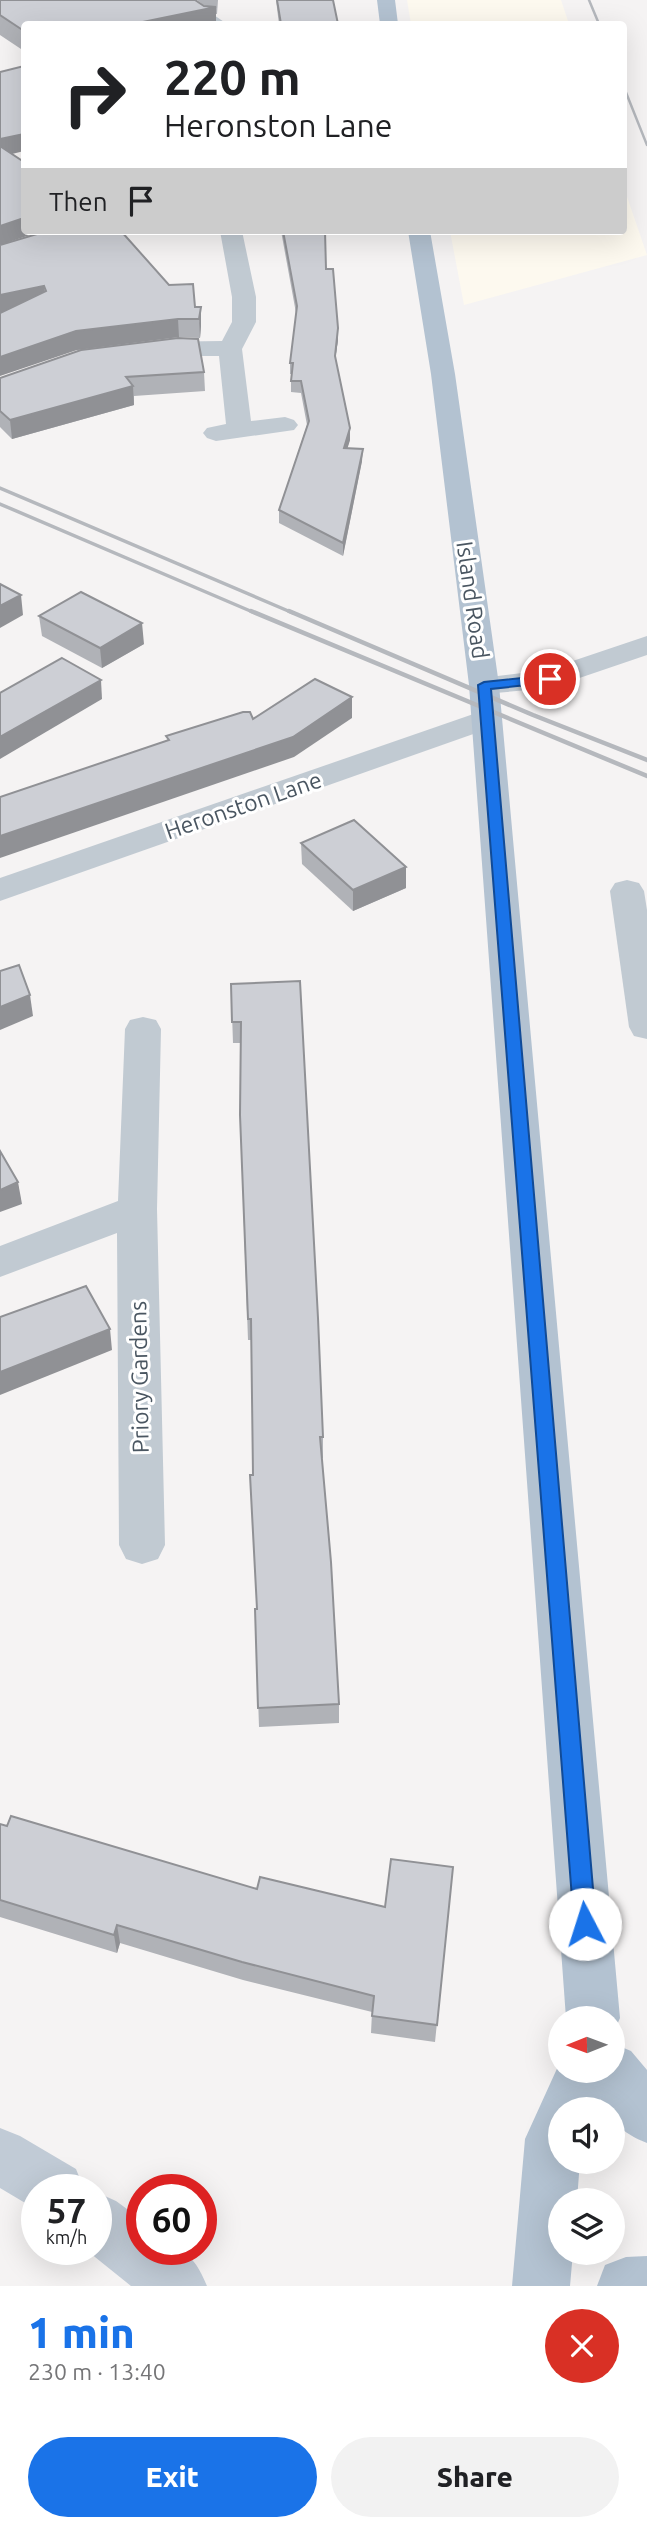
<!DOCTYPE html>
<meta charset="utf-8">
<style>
body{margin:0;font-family:Ubuntu,sans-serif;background:#f2f2f2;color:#202124;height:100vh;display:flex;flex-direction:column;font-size:26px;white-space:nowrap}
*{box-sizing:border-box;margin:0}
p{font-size:23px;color:#757577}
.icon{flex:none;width:38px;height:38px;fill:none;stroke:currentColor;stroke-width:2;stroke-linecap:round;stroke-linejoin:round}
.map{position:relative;height:2286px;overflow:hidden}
.side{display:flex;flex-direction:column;background:#fff;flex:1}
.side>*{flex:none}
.top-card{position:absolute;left:21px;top:21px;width:606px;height:214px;border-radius:7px;box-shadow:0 7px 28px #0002;background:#fff;color:#202124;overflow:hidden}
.needle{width:46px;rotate:269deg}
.fabs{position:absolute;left:548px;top:2006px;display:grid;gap:14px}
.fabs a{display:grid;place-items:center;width:77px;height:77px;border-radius:50%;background:#fff;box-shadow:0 7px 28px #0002;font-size:35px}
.speed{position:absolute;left:21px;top:2174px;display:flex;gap:14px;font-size:35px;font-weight:700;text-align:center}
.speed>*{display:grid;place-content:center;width:91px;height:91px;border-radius:50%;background:#fff;box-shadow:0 7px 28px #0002;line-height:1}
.speed small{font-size:18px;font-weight:400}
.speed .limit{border:10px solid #d22;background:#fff;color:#111}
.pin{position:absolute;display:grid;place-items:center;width:60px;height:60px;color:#fff;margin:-30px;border:4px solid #fff;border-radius:50%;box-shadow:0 2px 7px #0007}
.me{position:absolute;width:77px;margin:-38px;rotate:355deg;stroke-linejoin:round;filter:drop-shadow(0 0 5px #0008)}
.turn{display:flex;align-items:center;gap:24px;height:147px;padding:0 28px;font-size:32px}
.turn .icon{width:91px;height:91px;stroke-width:2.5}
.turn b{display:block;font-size:49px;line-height:60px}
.then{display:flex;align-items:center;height:66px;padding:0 28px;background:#0003;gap:14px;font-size:26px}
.round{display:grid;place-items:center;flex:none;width:74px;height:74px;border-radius:37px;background:#f2f2f2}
.summary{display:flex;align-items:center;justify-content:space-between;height:119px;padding:0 28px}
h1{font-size:42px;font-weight:800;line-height:52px;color:#1a73e8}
.action{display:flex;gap:14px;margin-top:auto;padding:14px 28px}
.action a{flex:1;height:80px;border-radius:42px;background:#1a73e8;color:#fff;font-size:28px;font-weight:800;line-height:80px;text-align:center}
.action a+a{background:#f2f2f2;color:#202124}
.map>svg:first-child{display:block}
</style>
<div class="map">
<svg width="647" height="2286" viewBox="0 0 647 2286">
<rect width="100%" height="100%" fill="#f5f3f3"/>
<g fill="#fdf9ef">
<polygon points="407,0 561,0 569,24 411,24"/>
<polygon points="623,185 647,255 464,305 450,231 623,231"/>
</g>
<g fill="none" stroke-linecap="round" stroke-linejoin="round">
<g fill="#c1cad2" fill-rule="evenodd">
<polygon points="170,0 192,0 227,24 206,24"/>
<polygon points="220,231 242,231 256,297 256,322 242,349 251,421 285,417 294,420 298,425 294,430 216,441 207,438 203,433 207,428 226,424 219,356 148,356 139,354 136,349 139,344 148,342 222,341 232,322 232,297"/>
<polygon points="647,636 647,655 550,688 484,694 473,691 469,685 473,679 546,670"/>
<polygon points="485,710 496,712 500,719 496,726 0,901 0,878"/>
<polygon points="627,880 639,883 644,891 647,910 647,1039 634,1036 629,1027 610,891 615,883"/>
<polygon points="143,1017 156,1020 161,1029 157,1209 165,1545 158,1559 142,1564 126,1559 119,1545 117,1233 0,1277 0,1246 118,1201 125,1029 130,1020"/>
</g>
<g fill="#c1cbd6" fill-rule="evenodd">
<polygon points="0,2128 20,2136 76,2169 84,2189 37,2189 37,2210 0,2188"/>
<path d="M96,2192L116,2201L142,2220V2249C180,2249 191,2247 207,2286H131L85,2249H96Z"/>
</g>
<g fill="#b3c2d1" fill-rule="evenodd">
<polygon points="377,0 395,0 398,24 380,24"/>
<polygon points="408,231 430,231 455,374 499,685 620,2018 612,2036 612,2018 566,2018 469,685 431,374"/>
<path d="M612,2043L631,2051L647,2070V2143C632,2137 612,2127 612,2109H607L600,2099L596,2109H560V2161H580L577,2200H560V2252H573L570,2286H512L525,2139L560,2062V2070H612Z"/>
<polygon points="647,2256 647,2286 597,2286 605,2265 626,2257"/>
</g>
<g stroke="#b5b8bd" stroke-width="2.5">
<polyline points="589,0 599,24"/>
<polyline points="623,85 647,145"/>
</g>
<g stroke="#b5b8bd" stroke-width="3.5">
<polyline points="0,488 293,613"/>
<polyline points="0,504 255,613"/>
</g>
<g stroke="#b5b8bd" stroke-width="4.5">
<polyline points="251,611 647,776"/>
<polyline points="289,611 533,715 647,760"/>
</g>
</g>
<g fill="#b0b2b7">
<polygon points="0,0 205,6 197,0 218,0 217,14 24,24 24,51 0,35"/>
<polygon points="276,0 333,0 338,24 279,24"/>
<polygon points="281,231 325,231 326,269 338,340 335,360 350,440 347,448 362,461 343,556 279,523 279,510 307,425 301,393 291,392 291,374 290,374 290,363 296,313"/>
<polygon points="0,245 169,285 195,307 201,326 200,338 179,337 77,350"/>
<polygon points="204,372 205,391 134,396 134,405 12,439 0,427 0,378"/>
<polygon points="39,616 144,644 102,668 42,636"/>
<polygon points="301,843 406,867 406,888 353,911 302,864"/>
<polygon points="300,981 323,1437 323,1458 322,1458 339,1704 339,1723 259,1727 255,1609 257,1609 253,1475 251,1340 248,1340 240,1115 241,1043 233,1043 231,984"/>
<polygon points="0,1824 257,1889 385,1907 453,1867 435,2042 371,2033 372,2012 243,1980 120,1943 117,1953 0,1917"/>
</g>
<g fill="#909195">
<polygon points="216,7 216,24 133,24"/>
<polygon points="24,134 24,151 0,157 0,139"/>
<polygon points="24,218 24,231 42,231 0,245 0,226"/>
<polygon points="44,286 46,305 0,313 0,295"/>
<polygon points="201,307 201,326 200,338 199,319"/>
<polygon points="178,319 179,337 77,350 0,376 0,357 76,331"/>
<polygon points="338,328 338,340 334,368 335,356"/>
<polygon points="133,386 134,405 12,439 10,420"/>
<polygon points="350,428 350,440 344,460 344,448"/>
<polygon points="363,449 362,461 343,556 343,543"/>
<polygon points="21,595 23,615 0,628 0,606"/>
<polygon points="142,623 144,644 102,668 100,648"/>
<polygon points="101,680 102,699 0,759 0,737"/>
<polygon points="352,697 352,718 294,757 0,858 0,836"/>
<polygon points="406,867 406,888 353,911 353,890"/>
<polygon points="30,995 33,1016 0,1030 0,1007"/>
<polygon points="18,1182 22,1204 0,1212 0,1190"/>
<polygon points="110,1329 112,1350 0,1395 0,1372"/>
<polygon points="117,1925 120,1943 117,1953 114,1935"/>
</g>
<g fill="#cdcfd5" stroke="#909195" stroke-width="2">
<polygon points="0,0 195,0 204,6 216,7 133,24 24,24 24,31 0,15"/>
<polygon points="277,0 333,0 338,24 281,24"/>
<polygon points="24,66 24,134 0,139 0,72"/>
<polygon points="0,146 24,162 24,218 0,226"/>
<polygon points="47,231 121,231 169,285 193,284 195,307 201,307 199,319 178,319 76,331 0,357 0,313 46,291 44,286 0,295 0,245"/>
<polygon points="283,231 325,231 326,269 333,269 338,328 335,356 350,428 344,448 363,449 343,543 279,510 309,421 301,381 291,381 293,363 290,363 297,306"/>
<polygon points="178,338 198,339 204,372 126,377 133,386 10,420 0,411 0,378 81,350"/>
<polygon points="0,584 21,595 0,606"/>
<polygon points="81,592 142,623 100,648 39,616"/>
<polygon points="62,658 101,680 0,737 0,693"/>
<polygon points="315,679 352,697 293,737 0,836 0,797 169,740 166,736 243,712 250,712 253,719"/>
<polygon points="354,820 406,867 353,890 301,843"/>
<polygon points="19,965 30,995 0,1007 0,971"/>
<polygon points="300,981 318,1318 323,1437 320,1437 331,1562 339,1704 258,1708 255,1609 257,1609 250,1475 253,1475 251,1319 248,1319 240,1115 241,1022 232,1022 231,984"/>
<polygon points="0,1151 18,1182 0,1190"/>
<polygon points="86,1286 110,1329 0,1372 0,1317"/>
<polygon points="11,1816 257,1889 260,1877 385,1907 391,1859 453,1867 437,2025 372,2016 374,1996 242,1962 117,1925 114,1935 0,1900 0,1824 7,1826"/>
</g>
<polygon fill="#1a73e8" stroke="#114b97" stroke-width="2" points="550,675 554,677 554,682 491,689 596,1924 592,1932 585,1935 577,1932 574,1924 478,685 484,682"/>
<g text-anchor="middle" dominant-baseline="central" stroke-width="6" stroke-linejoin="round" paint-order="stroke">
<g font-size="23" fill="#4a5661" stroke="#fff">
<text transform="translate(473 600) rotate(82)">Island Road</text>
<text transform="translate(243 805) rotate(-19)">Heronston Lane</text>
<text transform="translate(139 1377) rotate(-91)">Priory Gardens</text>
</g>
</g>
</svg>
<div class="fabs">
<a><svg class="needle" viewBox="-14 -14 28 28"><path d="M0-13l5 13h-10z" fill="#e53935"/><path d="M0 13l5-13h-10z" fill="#757577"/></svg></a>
<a><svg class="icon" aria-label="sound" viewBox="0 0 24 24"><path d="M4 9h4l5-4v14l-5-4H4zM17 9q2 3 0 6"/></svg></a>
<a><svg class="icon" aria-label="layers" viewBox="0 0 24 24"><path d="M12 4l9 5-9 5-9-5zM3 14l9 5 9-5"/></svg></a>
</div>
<div class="speed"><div>57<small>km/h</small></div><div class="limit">60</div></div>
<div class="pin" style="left:550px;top:679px;background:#d93025"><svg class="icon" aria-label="arrive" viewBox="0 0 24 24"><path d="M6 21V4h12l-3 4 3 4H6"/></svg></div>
<svg class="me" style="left:585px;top:1924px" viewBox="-20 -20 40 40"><circle r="19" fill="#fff"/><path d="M0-13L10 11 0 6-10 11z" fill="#1a73e8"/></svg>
<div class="top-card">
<div class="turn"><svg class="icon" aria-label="right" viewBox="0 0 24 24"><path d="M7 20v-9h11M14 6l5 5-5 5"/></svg><div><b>220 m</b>Heronston Lane</div></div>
<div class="then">Then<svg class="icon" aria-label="arrive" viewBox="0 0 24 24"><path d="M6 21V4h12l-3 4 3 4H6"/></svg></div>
</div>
</div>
<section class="side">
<div class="summary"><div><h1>1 min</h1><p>230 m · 13:40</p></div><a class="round" style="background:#d93025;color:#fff"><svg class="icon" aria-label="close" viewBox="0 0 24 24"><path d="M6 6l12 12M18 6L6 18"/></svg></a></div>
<div class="action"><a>Exit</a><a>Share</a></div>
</section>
